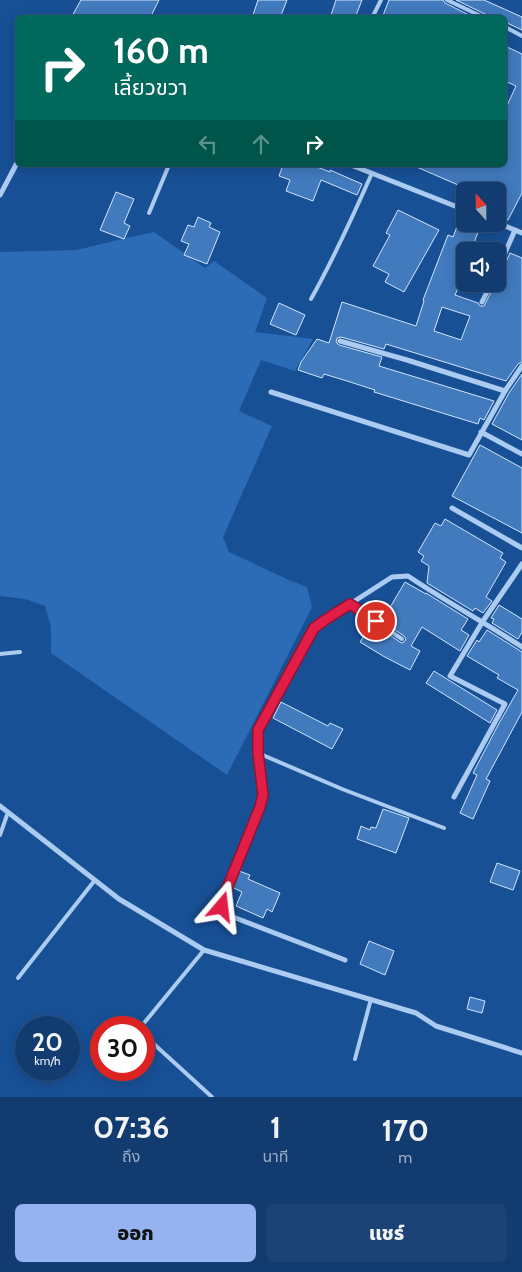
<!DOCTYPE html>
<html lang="th">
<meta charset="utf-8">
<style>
body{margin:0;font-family:Cabin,"Noto Sans Thai",sans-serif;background:#1b4375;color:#f1f3f6;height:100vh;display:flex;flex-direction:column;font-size:19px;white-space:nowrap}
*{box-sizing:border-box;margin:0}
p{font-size:16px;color:#9cadc3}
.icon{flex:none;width:28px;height:28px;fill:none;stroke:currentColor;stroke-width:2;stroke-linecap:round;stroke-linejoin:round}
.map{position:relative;height:1097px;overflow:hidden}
.panel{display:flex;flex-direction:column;background:#123c70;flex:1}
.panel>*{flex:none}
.banner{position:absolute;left:15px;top:15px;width:492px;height:152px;border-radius:8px;box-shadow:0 2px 12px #0003,0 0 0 1px #315683;background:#00695c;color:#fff;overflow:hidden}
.needle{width:32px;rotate:339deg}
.buttons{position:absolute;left:456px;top:182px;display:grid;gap:10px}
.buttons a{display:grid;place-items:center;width:50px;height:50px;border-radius:8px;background:#123c70;box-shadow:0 2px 12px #0003,0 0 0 1px #315683;font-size:25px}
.speed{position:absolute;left:15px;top:1016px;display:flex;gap:10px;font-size:25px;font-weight:700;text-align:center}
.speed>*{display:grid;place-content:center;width:65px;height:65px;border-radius:50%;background:#123c70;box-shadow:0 2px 12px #0003,0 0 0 1px #315683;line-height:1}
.speed small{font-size:12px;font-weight:400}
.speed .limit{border:8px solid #d22;background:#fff;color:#111}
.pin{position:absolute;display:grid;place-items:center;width:42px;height:42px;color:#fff;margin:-21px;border:2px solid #fff;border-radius:50%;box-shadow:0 1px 5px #0007}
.me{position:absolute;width:55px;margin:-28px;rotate:17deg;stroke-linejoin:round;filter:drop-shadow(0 0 4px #0008)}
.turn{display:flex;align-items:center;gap:18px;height:105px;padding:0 15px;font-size:22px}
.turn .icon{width:65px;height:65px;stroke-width:2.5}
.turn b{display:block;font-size:35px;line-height:42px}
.lanes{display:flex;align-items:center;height:48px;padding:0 15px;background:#0003;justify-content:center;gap:25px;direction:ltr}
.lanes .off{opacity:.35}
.eta{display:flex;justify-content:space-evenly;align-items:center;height:85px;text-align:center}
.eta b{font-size:30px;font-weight:800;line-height:35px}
.action{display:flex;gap:10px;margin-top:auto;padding:10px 15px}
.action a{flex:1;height:58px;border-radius:8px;background:#95b2f1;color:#111;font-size:20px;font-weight:800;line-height:58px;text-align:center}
.action a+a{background:#1b4375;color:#f1f3f6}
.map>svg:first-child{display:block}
</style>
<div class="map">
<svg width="522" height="1097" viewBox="0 0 522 1097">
<rect width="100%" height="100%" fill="#185096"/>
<polygon fill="#2c6bb5" points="154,232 205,268 214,261 267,298 255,332 313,339 295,371 261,360 239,411 272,426 223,537 229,552 289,580 307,587 312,607 227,775 51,653 51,627 45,606 25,599 0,596 0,252 77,250 126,238"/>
<g fill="#417abd" stroke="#d2e5fc" fill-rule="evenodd">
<polygon points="81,0 159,0 150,18 71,18"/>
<polygon points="258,0 287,0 280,18 252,18"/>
<polygon points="336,0 362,0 355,18 330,18"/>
<polygon points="389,0 443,0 445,3 475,18 382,18"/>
<polygon points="456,0 484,0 522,17 522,30 505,22 505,18 489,18 487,15"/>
<polygon points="505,46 522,54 522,193 508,220 498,216 498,191 472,191 412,165 505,165 505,110 516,86 505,81"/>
<polygon points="283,165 312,165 330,172 330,170 362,184 357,195 321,180 313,201 286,191 290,180 279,176"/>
<polygon points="116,192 134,199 124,223 130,226 124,239 100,230"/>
<polygon points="398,210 439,230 404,292 385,282 389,274 373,266 390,235 386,233"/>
<polygon points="198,217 211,223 209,227 220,232 207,264 184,255 189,244 181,241 188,225 194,227"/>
<path d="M458,224H481L474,243L472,242L468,251H465V257L460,266L465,269V273L455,295L478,303L480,306H484L495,284H498V277L502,271L510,253L522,258V362L518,364L506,381L386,344L384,349L341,337L337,338L336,342L339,345L382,357L379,366L494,401L484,420L480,418L478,424L374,392L375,390L347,381L324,374L322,378L298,370L301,362L317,339L329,343L342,302L416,326L424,301L423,300L448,235L453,237ZM442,307L470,316L461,340L434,331Z"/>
<polygon points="279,303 305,315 296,335 270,324"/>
<polygon points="522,374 522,440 492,424 509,393"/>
<polygon points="480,445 522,468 522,533 452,496"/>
<polygon points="445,519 503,553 500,558 506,562 486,597 492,601 483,613 475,608 473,611 427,583 429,566 421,561 424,556 418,552 435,523 441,526"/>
<polygon points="405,582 426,594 426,593 468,619 461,630 469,635 460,651 422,627 411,646 420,651 410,670 383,656 360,642 372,623 400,642 402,643 405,641 406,639 404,636 382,621"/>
<polygon points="499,605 522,619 522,632 518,639 492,623 494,619 491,618"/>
<polygon points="487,630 522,652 522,712 486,779 490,781 473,819 460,813 477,775 473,773 497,727 518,690 497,678 499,675 467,656 477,640 479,642"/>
<polygon points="434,671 497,710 490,723 426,683"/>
<polygon points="281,702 328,726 330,723 343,729 332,749 273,718"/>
<polygon points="383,809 409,818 396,853 357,839 361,826 370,830 371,827 376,828"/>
<polygon points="497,863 520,871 513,890 490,882"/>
<polygon points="239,871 250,875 248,879 280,893 272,912 267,909 263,918 236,906 242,892 232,887"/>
<polygon points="369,941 394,951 385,975 360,964"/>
<polygon points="470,997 485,1001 482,1013 467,1009"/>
</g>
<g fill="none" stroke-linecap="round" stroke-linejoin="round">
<g stroke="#abcbf1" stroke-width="4">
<polyline points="447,0 485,18"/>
<polyline points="372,18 381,0"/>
<polyline points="505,27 522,36"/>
<polyline points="149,213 169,165"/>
<path d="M311,299C334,258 353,216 372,173"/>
<polyline points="350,604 402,639"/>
<polyline points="0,654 20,652"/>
<polyline points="258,753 342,789 444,828"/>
<polyline points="0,835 8,812"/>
<polyline points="18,978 95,880"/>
<polyline points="140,1028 204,950"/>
<polyline points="144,1035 212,1097"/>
<polyline points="355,1059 371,999"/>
</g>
<g stroke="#abcbf1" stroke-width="5">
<polyline points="351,165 465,210"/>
<polyline points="0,195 18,161"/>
<polyline points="498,223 522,233"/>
<polyline points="498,269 515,230"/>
<polyline points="482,302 491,284"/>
<polyline points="340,341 407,360 505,391"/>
<polyline points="271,392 469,455 505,391 522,366"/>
<polyline points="481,432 522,454"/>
<polyline points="452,508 522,548"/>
<polyline points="454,797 505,704 450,676 483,621 522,564"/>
<polyline points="0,806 119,899 204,950 416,1013 436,1026 522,1053"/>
<path d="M345,960L233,917C225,913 222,910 222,901L260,807L263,795L258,753V730L307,640L314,629L325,620L350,604L392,577L408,576C445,601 484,622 522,647"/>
</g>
</g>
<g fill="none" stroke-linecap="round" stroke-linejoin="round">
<defs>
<polyline id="route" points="222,907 222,901 260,807 263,795 258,753 258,730 314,628 325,620 350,604 376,621"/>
</defs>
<use href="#route" stroke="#92132f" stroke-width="12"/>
<use href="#route" stroke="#e11d48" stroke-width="9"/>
</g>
</svg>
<div class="buttons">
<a><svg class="needle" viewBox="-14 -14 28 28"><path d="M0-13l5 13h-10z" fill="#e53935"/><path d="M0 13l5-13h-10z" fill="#9cadc3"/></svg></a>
<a><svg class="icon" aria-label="sound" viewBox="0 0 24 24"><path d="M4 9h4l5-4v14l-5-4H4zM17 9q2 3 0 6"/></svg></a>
</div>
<div class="speed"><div>20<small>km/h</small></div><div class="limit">30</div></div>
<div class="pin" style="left:376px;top:621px;background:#d93025"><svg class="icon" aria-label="arrive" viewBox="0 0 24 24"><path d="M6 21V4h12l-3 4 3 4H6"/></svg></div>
<svg class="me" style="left:222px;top:907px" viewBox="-20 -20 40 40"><path d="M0-17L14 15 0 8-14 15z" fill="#e11d48" stroke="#fff" stroke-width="4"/></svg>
<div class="banner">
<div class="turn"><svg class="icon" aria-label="right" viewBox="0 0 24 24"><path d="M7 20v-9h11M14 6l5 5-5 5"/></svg><div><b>160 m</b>เลี้ยวขวา</div></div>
<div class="lanes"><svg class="icon off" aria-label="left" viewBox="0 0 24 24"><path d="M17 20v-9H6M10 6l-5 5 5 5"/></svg><svg class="icon off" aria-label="ahead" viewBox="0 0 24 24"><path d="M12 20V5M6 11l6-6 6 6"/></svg><svg class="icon" aria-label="right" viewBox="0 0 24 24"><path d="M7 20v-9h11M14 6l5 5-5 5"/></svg></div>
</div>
</div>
<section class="panel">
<div class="eta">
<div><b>07:36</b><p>ถึง</p></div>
<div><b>1</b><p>นาที</p></div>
<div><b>170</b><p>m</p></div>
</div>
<div class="action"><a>ออก</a><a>แชร์</a></div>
</section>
